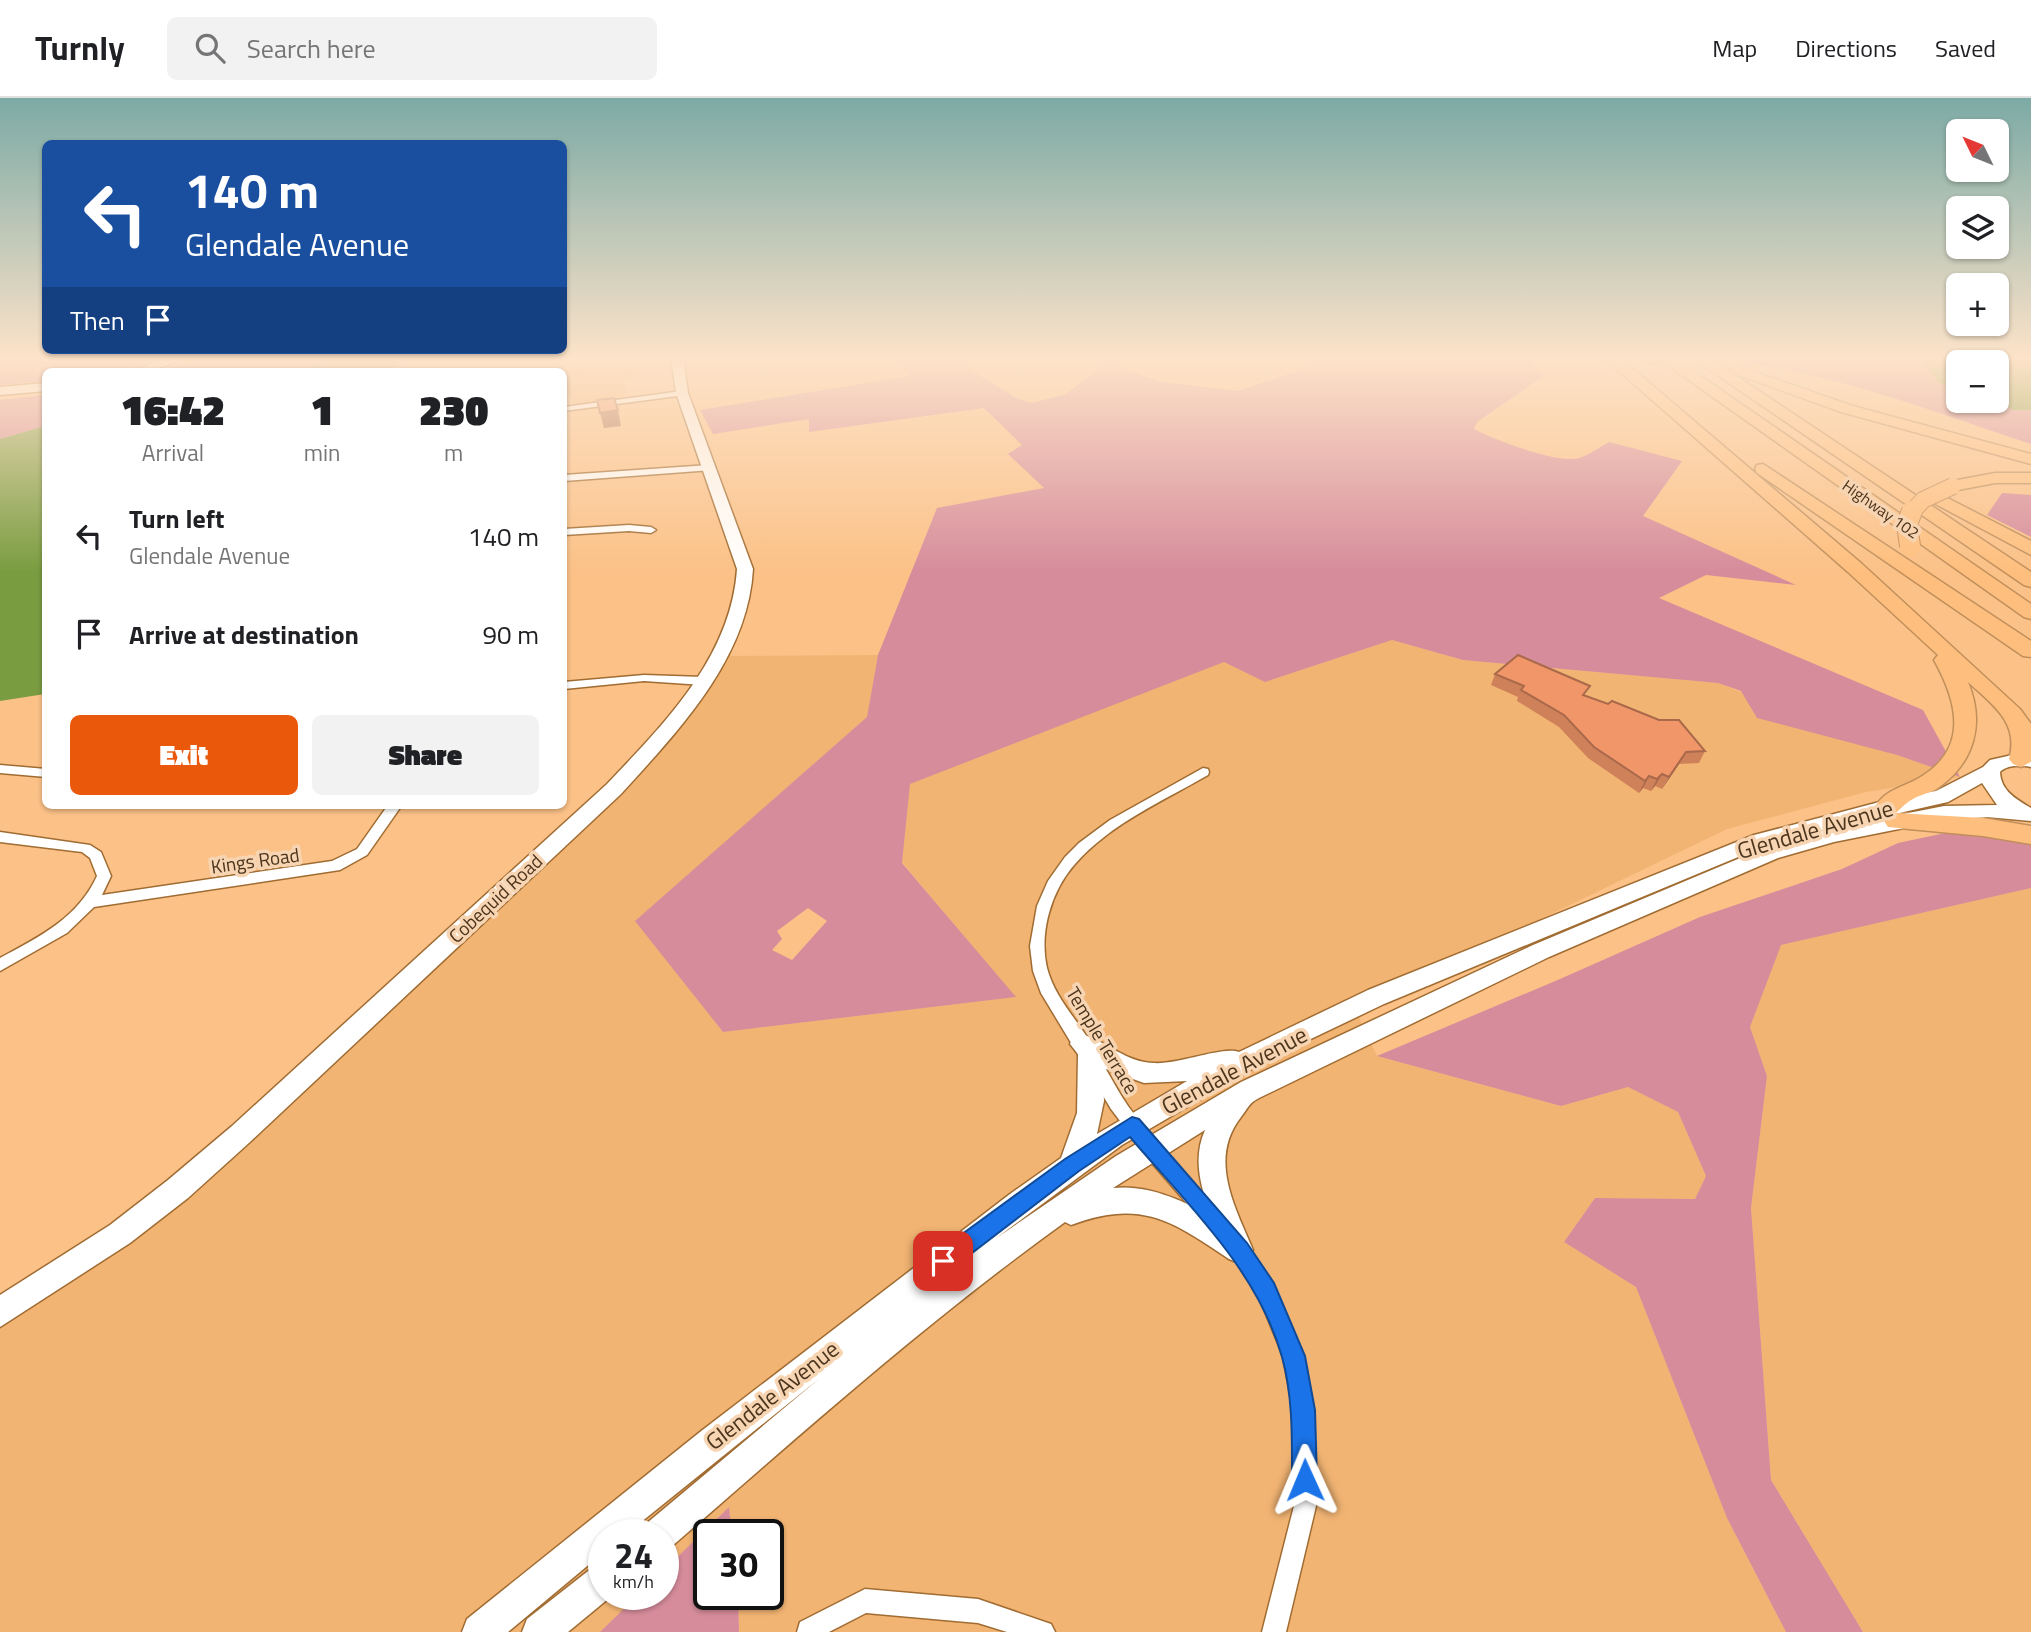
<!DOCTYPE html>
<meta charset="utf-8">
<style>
body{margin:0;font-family:"Titillium Web",sans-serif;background:#f2f2f2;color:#202124;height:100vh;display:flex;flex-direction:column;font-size:26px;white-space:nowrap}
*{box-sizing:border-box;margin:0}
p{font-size:23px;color:#757577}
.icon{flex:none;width:38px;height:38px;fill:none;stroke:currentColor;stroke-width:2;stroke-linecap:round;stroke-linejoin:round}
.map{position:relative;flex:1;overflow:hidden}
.details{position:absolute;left:42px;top:270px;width:525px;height:441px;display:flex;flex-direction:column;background:#fff;border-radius:10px;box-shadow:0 2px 5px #0004}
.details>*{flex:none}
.hud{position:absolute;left:42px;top:42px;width:525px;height:214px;border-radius:10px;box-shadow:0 2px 5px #0004;background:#1a4fa0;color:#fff;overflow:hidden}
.needle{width:46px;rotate:313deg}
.tools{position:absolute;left:1946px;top:21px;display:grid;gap:14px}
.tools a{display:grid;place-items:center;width:63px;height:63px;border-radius:10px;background:#fff;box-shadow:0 2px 5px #0004;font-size:35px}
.speed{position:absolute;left:588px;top:1421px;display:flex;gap:14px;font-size:35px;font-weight:700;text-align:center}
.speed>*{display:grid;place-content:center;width:91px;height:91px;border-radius:50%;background:#fff;box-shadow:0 2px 5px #0004;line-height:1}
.speed small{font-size:18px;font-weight:400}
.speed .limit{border:4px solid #111;border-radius:10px;background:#fff;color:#111}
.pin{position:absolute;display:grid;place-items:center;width:60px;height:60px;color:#fff;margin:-30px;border-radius:14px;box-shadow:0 4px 10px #0006}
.me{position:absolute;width:77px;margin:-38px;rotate:359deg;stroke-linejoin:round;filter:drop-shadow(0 0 5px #0008)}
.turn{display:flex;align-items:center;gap:24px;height:147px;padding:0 28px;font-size:32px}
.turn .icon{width:91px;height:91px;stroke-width:2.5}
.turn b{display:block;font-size:49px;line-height:60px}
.then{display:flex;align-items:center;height:66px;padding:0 28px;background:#0003;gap:14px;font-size:26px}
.eta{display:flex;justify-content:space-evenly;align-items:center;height:119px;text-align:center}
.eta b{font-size:42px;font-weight:800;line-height:49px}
.action{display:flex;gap:14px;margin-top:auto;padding:14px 28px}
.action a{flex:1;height:80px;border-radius:10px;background:#ea580c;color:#fff;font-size:28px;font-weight:800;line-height:80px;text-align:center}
.action a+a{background:#f2f2f2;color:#202124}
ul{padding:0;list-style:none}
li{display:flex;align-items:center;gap:21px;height:98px;padding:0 28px}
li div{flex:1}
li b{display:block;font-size:26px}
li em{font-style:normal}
header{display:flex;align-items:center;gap:42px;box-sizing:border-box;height:98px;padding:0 35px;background:#fff;border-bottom:2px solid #e0e0e0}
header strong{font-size:33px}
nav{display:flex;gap:38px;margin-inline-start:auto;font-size:24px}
.search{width:490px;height:63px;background:#f2f2f2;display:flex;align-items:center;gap:18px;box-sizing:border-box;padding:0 24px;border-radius:10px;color:#757577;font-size:26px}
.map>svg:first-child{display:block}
</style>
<header>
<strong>Turnly</strong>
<div class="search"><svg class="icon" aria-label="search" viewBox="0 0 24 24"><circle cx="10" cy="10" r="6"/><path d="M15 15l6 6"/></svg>Search here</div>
<nav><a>Map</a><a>Directions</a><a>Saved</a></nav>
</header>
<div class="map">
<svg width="2031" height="1534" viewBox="0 0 2031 1534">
<rect width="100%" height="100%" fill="#fbc187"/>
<g fill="#f2b473">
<polygon points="423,259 587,259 590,272 635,269 641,279 623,282 627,295 621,302 574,308 569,298 564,299 564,273 432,273 406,267"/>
<polygon points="1392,542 1463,562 1718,585 1897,657 1960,679 1866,694 1727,731 1355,911 1377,958 1561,1008 1628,989 1678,1014 1706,1078 1695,1101 1595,1100 1564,1144 1636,1189 1727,1420 1786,1534 739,1534 738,1496 768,1496 768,1437 732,1437 729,1409 663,1473 663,1437 604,1437 604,1496 639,1496 600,1534 0,1534 0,1220 149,1124 321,979 452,843 549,751 674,614 711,558 878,557 867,619 636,823 723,934 1015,899 902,764 909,686 1224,563 1265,584"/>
<polygon points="2031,790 2031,1534 1863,1534 1771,1382 1751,1110 1767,978 1750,929 1780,847"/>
</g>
<g fill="#d68c9b" fill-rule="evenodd">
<polygon points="0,259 167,259 116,273 46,273 45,283 0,287"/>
<polygon points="204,259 331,259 300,273 167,273"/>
<path d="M886,259H950L1016,300L1032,305L1066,296L1107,265L1161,284L1238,293L1338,259H1527L1530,267L1545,277L1477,324L1474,331C1495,342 1557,366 1579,360C1589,357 1600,349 1609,344L1682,363L1643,418L1796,487L1706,477L1659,500L1923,612L1960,679L1897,657L1757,620L1741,593L1718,585L1463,562L1392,542L1265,584L1224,564L910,686L902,765L1016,899L723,934L635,823L867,619L878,557L937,410L1044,390L1008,356L1022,347L984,310L809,334V321L713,336L700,312L910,278L899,262ZM808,810L827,823L792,862L772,852L782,841L777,833Z"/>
<path d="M1744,259H1919L1940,286L1958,293V303H1997V300L2013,312H2031V346C1937,315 1843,278 1745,265Z"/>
<polygon points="45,297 45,328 0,341 0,302"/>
<polygon points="2002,395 2031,397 2031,439 1987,417"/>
<polygon points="1950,734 2031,744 2031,790 1781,847 1750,929 1767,978 1751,1110 1771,1382 1863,1534 1786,1534 1727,1420 1636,1189 1564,1144 1595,1100 1695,1101 1706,1078 1678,1014 1628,989 1561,1008 1377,958 1560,881 1700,819 1842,771 1898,745"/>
<polygon points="729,1409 732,1437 709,1437 709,1496 738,1496 739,1534 600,1534 639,1496 663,1496 663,1473"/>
</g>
<g fill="#7a9c40">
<polygon points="331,259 410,259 385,273 300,273"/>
<polygon points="2031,259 2031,312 2013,312 1996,303 1997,264 1958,264 1958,293 1940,286 1919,260"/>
<polygon points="45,328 45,596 0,603 0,341"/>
</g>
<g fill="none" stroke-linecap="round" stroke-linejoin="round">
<polyline stroke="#7a9c40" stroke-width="2.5" points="1638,259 1653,266 1659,265"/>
<defs>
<g id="street">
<polygon points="682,293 686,295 685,297 564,313 564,309"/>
<polygon points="709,367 712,368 712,372 564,383 564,377"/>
<polygon points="629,427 651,429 656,432 651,435 629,433 564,437 564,431"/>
<polygon points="644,577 703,579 709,583 703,587 644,583 564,591 564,584"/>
<polygon points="0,667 46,671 46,679 0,675"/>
<path d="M1203,670L1208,671L1209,674L1208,677C1163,703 1110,726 1075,766C1051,793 1039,835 1047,870C1054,897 1073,917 1087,939C1102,962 1113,986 1128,1008C1158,1050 1195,1087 1229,1126L1231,1132L1229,1138L1222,1141L1215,1138L1152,1065L1111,1011L1041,895L1033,873L1030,848L1037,808L1048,783L1065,759L1079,745L1110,722Z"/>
<path d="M388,707H402L367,757L340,772L94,809L67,835L0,873V860C39,839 78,820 97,778L90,760L82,754L0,744V734L90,747L101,754L111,778L102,797L332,763L357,751Z"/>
<polygon points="1235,1139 1242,1142 1273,1186 1300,1251 1313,1312 1316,1408 1286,1534 1262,1534 1294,1408 1293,1312 1283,1258 1259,1199 1226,1148 1228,1142"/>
<polygon points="865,1491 978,1501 1051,1526 1055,1534 1007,1534 978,1525 866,1515 829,1534 797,1534 800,1524"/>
</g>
<g id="secondary">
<polygon points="170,259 189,259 150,273 132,273"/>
<path d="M674,259H686L684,266L688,295L753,471C748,561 679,632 621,696L250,1044L188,1100L130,1145L0,1229V1197L110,1127L168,1082L232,1028L607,686C665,625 731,559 737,471L676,295L672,266Z"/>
<polygon points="46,285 46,293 0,297 0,289"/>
<path d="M2021,655L2031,657V669C2021,667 2007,667 2000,674C2001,693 2016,701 2031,710V723L1987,719L1944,722L1834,744L1778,760L1549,859L1259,1000C1249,1005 1248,1010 1241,1019C1208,1061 1235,1109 1253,1152L1249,1161L1239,1165L1229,1161C1171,1122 1141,1101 1071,1127L1065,1124C926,1224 800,1337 671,1449L663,1452V1437H642L647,1425L820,1280L625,1437H604V1454L508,1534H462L467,1521L700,1334L1010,1096L1061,1060L1077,1015L1078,956L1070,946L1073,939L1082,936C1107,944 1126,964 1153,965C1178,967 1222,948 1239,954L1368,892L1754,737L1887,702L1936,693L1983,669L1990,662ZM1982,685L1997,707L1944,708L1833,730L1948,704ZM1831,730L1764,750L1533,847L1241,984L1116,1058L995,1141L1122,1047L1269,961L1384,906L1767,747ZM1103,970L1144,985L1187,983L1097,1036L1104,1003ZM1205,1032C1192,1061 1201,1091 1212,1119C1183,1102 1147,1086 1113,1090Z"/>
<polygon points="604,1465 604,1496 614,1496 568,1534 522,1534 527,1521 592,1470"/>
</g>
<g id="highway">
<path d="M1603,259H1619L1862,466L2020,611L2031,626V664L2021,669L2013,666L2009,661C2020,625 1992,606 1968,584C1985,625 1975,664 1938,690C1931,695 1921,696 1913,701C1907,704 1901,710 1896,715L1983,720L2031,728V746L1983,738L1888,729L1884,723L1888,717L1878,715L1875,709C1886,691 1902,690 1919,680C1969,651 1958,605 1934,562L1938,557L1848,474Z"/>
<polygon points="1656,259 1673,259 2031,506 2031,521 2024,519"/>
<polygon points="1691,259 1708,259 2031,474 2031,489 2024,487"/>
<polygon points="1738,268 1853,308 2031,356 2031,366 1841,314 1733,275 1731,272"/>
<polygon points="1763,366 2031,543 2031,559 2023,558 1757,375 1755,371 1757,367"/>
<polygon points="1995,375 2031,375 2031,385 1995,385 1953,393 1944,388 1947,384"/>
<polygon points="1934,393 2031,443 2031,457 1928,402 1925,398"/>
</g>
</defs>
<use href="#street" stroke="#a06c32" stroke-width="3"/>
<use href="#secondary" stroke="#a06c32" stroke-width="3"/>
<use href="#highway" stroke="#c08f5c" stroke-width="3"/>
<use href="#street" fill="#fff" fill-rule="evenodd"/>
<use href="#secondary" fill="#fff" fill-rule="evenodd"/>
<use href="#highway" fill="#febf7e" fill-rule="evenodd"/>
<defs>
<polyline id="highway-bridge-far1" points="1911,415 1923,402 1953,388"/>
<polyline id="highway-bridge" points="1910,448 1907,426 1912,413"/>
</defs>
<use href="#highway-bridge-far1" stroke="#c08f5c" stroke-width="18" stroke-linecap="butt"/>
<use href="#highway-bridge" stroke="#c08f5c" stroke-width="22" stroke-linecap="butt"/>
<use href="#highway-bridge-far1" stroke="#febf7e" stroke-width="16"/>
<use href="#highway-bridge" stroke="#febf7e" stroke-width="20"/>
</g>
<polygon fill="#cf815a" points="1495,576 1586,598 1705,653 1699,665 1679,666 1662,691 1655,688 1651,693 1643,690 1639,695 1588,660 1559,629 1517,603 1518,599 1491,587"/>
<g fill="#a9694a">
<polygon points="618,312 621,328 604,330 600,315"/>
<polygon points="1686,654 1679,666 1662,691 1669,679"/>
<polygon points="1662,676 1655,688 1651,693 1657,681"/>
<polygon points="1649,678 1643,690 1639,695 1645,683"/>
</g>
<g fill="#f19669" stroke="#a9694a" stroke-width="2">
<polygon points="614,300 618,312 600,315 597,302"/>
<polygon points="1518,557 1590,588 1583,597 1608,606 1612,603 1659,622 1679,622 1705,653 1686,654 1669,679 1662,676 1657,681 1649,678 1645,683 1594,649 1564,617 1521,592 1524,588 1495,576"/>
</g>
<linearGradient id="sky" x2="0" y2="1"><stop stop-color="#7caaa5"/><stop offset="0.55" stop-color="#fde3c9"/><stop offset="1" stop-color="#fde3c9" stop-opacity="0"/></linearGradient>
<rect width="2031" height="474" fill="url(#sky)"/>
<path fill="#1a73e8" stroke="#114b97" stroke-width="2" d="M1132,1019L1139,1021L1247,1145L1274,1185L1305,1258L1315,1312L1317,1382L1314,1390L1305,1394L1296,1390L1292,1382C1292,1341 1293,1298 1282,1259C1258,1172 1186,1105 1130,1039L1079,1073L951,1171L943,1174L935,1171L932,1163L935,1156L1065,1061Z"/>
<g text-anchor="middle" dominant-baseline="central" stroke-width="7" stroke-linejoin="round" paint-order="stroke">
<g font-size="16" fill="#4c351d" stroke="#f7d4b2">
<text transform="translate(1881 411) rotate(35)">Highway 102</text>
</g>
<g font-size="19" fill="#4c351d" stroke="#f7d4b2">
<text transform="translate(255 762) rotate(-8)">Kings Road</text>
<text transform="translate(495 800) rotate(-43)">Cobequid Road</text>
<text transform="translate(1103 942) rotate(59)">Temple Terrace</text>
</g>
<g font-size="23" fill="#4c351d" stroke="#f7d4b2">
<text transform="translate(1815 731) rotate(-16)">Glendale Avenue</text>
<text transform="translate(1234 972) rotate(-28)">Glendale Avenue</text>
<text transform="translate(772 1297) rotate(-38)">Glendale Avenue</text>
</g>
</g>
</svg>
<div class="tools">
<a><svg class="needle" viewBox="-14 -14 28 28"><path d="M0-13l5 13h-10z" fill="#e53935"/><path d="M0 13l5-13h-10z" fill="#757577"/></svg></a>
<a><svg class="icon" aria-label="layers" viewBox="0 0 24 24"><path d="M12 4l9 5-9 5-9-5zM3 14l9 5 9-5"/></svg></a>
<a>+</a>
<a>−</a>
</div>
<div class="speed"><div>24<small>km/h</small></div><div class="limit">30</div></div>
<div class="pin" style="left:943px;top:1163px;background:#d93025"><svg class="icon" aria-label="arrive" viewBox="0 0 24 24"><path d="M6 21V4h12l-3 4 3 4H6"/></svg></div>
<svg class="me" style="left:1305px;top:1382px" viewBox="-20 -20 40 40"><path d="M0-17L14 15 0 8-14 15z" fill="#1a73e8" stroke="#fff" stroke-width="4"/></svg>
<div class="hud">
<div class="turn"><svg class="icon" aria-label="left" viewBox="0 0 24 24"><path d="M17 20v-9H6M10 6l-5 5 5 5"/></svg><div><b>140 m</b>Glendale Avenue</div></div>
<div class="then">Then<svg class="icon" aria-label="arrive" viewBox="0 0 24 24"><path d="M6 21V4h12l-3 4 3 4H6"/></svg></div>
</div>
<section class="details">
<div class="eta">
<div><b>16:42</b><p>Arrival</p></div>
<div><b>1</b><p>min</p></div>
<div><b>230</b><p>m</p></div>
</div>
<ul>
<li><svg class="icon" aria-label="left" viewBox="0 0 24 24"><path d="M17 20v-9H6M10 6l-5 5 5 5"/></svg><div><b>Turn left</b><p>Glendale Avenue</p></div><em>140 m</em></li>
<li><svg class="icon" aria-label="arrive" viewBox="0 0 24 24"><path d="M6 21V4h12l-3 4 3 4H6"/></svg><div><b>Arrive at destination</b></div><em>90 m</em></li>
</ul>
<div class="action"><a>Exit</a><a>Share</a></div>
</section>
</div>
